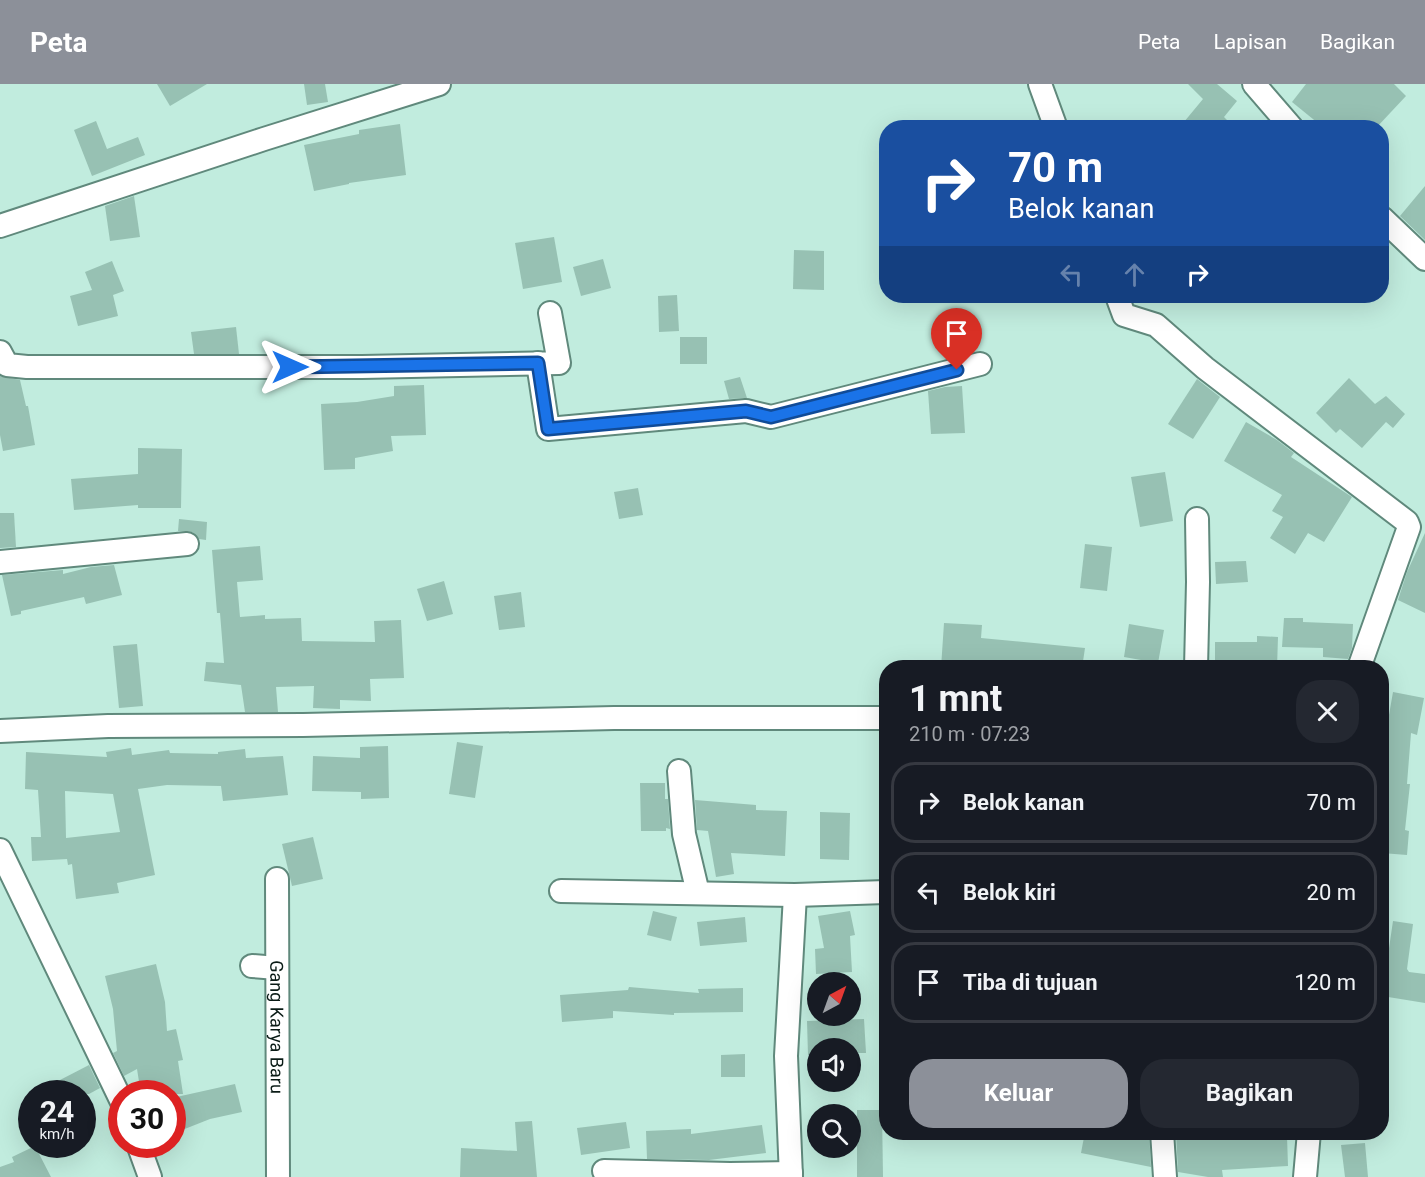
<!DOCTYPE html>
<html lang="id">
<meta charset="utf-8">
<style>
body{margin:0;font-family:Roboto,sans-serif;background:#242831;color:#f1f3f6;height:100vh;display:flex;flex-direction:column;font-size:22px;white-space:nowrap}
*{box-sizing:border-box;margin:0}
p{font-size:20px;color:#9ea1a6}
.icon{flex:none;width:33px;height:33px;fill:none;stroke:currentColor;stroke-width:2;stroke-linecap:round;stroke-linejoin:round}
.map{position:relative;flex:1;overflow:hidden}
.details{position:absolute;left:879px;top:576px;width:510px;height:480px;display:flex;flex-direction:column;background:#171b24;border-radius:24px;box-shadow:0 6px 24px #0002}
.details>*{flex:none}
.banner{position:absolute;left:879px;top:36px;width:510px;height:183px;border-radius:24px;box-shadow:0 6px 24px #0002;background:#1a4fa0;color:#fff;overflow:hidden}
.needle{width:39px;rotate:41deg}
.tools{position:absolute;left:807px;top:888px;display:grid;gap:12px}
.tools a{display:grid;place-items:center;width:54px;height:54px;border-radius:50%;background:#171b24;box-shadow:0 6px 24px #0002;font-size:30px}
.speed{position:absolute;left:18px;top:996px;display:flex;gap:12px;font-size:30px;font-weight:700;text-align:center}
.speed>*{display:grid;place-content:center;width:78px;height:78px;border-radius:50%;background:#171b24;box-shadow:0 6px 24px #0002;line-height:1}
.speed small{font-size:15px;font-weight:400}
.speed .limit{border:9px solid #d22;background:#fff;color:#111}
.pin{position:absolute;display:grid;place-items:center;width:51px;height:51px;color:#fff;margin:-62px -26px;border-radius:50% 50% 50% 0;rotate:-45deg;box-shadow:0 0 6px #0007}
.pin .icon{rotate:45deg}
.me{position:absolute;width:66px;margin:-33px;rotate:90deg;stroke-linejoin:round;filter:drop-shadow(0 0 4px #0008)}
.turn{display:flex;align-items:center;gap:21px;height:126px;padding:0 30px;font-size:27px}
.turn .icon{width:78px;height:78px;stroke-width:2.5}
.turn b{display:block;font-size:42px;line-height:51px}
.lanes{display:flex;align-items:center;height:57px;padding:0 30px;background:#0003;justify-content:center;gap:30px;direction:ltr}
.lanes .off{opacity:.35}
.round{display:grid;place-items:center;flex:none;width:63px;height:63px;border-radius:24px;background:#242831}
.summary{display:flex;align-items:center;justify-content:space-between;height:102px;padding:0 30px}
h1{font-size:36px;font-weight:700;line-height:45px}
.action{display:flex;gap:12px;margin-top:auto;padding:12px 30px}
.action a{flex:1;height:69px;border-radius:24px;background:#8c9099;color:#fff;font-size:24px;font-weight:700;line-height:69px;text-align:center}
.action a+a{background:#242831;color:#f1f3f6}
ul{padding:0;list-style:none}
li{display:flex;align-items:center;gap:18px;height:81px;margin:0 12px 9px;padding:0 18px;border:3px solid #363941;border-radius:24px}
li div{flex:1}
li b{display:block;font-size:22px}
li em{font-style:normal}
header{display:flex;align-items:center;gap:36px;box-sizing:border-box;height:84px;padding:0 30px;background:#8c9099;color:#fff}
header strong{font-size:28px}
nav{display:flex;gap:33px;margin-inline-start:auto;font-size:21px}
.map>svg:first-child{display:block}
</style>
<header>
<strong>Peta</strong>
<nav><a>Peta</a><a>Lapisan</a><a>Bagikan</a></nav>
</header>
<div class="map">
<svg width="1425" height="1093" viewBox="0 0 1425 1093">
<rect width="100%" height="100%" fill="#c1ecde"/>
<g fill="#97c1b3" fill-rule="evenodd">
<polygon points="157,0 207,0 170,22"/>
<polygon points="304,0 325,0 328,18 307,21"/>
<polygon points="1188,0 1217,0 1237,17 1224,33 1235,44 1179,44 1203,15"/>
<polygon points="1306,0 1394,0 1406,12 1376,44 1324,44 1292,18"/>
<polygon points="96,37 107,65 138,53 145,71 92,92 74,46"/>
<polygon points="400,40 406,91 349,99 349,100 314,107 304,61 359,50 359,46"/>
<polygon points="1425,102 1425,156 1400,132"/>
<polygon points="134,112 140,153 110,157 105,122"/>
<polygon points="554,153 562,198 523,205 515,159"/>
<polygon points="794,166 824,167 824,206 793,205"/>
<polygon points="603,175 611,204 581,212 573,183"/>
<polygon points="112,177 124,207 113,211 118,232 78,242 70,212 92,206 85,188"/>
<polygon points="677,211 679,247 659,248 658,212"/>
<polygon points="236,243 239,270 194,270 191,248"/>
<rect x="680" y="253" width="27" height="27"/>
<polygon points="0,292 20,296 26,322 28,322 35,361 3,367 0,351"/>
<polygon points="740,293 747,314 729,315 724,297"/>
<polygon points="1349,294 1375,320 1386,312 1405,330 1393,344 1386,338 1362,364 1340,345 1336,349 1316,329"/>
<polygon points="1197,295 1220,313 1193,355 1168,340"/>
<polygon points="424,301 426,351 391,352 393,367 355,374 355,385 324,386 321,320 357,318 394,312 394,302"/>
<polygon points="962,302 965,349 931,350 928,307 945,303"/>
<polygon points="1246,338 1277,356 1294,369 1291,373 1352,413 1324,458 1308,449 1295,470 1270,454 1283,433 1272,427 1282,411 1224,377"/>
<polygon points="138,364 182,365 181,424 138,424 138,421 74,426 71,395 138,390"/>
<polygon points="1165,388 1173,437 1140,443 1131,393"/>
<polygon points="638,404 643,431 619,435 614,408"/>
<polygon points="0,429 14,429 16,463 0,464"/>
<polygon points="179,435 207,438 206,456 199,455 192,448 178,447"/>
<polygon points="1425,449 1425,529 1398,516 1407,488"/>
<polygon points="1085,460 1112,463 1107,507 1080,504"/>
<polygon points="260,462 263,496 237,498 240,533 265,531 265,535 301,534 302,557 375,558 374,537 401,536 404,594 370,595 371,617 340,616 340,625 313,624 314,602 276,603 278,628 245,628 241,601 204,597 206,578 224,579 220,529 217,529 212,466"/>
<polygon points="1246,477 1248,498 1216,500 1215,478"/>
<polygon points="114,481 122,511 86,520 84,513 21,527 21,530 11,532 2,491 63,486 63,490 91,483"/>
<polygon points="444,497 453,530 427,537 417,505"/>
<polygon points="521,508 525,543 499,546 494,512"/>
<polygon points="1284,534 1303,534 1303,538 1353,540 1352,564 1348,575 1323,573 1323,564 1282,563"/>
<polygon points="944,539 982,541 981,554 1085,564 1082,584 941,584"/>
<polygon points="1129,540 1164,546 1158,579 1124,573"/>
<polygon points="1257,552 1278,553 1277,584 1215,582 1215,558 1257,558"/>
<polygon points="137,560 143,622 119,624 113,562"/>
<polygon points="1393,608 1424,614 1417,651 1411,649 1407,700 1410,700 1405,746 1409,747 1407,771 1382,769 1382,671"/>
<polygon points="457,658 483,662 475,714 449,710"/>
<polygon points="388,662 389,714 361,715 361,708 312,707 313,672 360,674 360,663"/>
<path d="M131,664L132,671L169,666L170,669L218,670V668L245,665L246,674L283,672L288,711L223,717L221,702L167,701L138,705L155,791L117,799L119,809L76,815L72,780L68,781L67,775L32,777L31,753H41L38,706L25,705L26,668L107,673L106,668ZM65,707L113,710L120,748L66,754Z"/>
<polygon points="640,699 665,699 665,715 668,715 670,745 666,744 666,747 641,747"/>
<polygon points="695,716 756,721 756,726 787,727 785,772 731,769 734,790 716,793 708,747 697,746"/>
<polygon points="820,728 850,729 849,776 820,775"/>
<polygon points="313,753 323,795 292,802 282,760"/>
<polygon points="653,827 677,833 671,857 647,851"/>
<polygon points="850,827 855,851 850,852 852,888 816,890 815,865 824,864 818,832"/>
<polygon points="745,833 747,858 700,862 697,838"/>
<polygon points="1393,837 1413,840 1407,885 1409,888 1425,890 1425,919 1382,912 1382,870 1388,871"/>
<polygon points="156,880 165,918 167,947 176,945 183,976 178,977 183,1010 141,1010 137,985 124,992 113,969 117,967 113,925 105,892"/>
<polygon points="629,903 699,909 698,905 743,904 743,928 674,929 674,931 613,927 613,934 562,938 560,911 628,906"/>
<polygon points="864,935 866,969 850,969 850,964 818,964 818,970 808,971 807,937"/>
<polygon points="745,970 745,993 721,993 721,971"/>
<polygon points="89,981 100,1004 89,1010 33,1010"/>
<polygon points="235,1000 242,1028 210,1035 172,1050 172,1014"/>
<polygon points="857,1026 882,1026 883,1093 857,1093"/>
<polygon points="532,1037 537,1093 460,1093 461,1064 517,1067 515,1038"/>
<polygon points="626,1038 630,1064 581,1071 577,1044"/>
<polygon points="762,1041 766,1069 709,1076 647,1075 646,1047 691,1045 691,1050"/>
<polygon points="1085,1048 1149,1048 1151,1083 1081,1069"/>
<polygon points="1176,1048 1221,1048 1220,1056 1287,1052 1288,1082 1222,1086 1223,1093 1208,1093 1178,1088"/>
<polygon points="1365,1059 1368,1093 1345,1093 1341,1061"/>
<polygon points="35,1062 51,1093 0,1093 0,1083 14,1078 12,1073"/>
</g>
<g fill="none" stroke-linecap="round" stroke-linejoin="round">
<defs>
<g id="street">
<polyline points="1040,0 1056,44"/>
<polyline points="1254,0 1292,44"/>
<polyline points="1382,134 1425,175"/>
<polyline points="0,142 264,55 439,0"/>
<polyline points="1117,212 1124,231 1156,241 1205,284 1407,438 1409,443 1359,584"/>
<polyline points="0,268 7,281 27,283 362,283 559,279 550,229"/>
<polyline points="538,279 548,345 746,327 771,333 980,280"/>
<polyline points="0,478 187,460"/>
<polyline points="1196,584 1198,498 1197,435"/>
<polyline points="0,647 108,642 303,641 614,634 886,634"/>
<polyline points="679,687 684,750 698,809"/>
<polyline points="0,766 122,1018"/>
<path id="s1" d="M277,795L278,1093"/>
<polyline points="561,807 795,811 886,808"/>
<polyline points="252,882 277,884"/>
<polyline points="1162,1048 1165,1093"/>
<polyline points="138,1060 150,1093"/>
<polyline points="604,1087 730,1090 791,1089"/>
<polyline points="791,1093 786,972 795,811"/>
<polyline points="1305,1093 1309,1048"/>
</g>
</defs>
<use href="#street" stroke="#60897c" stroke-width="26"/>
<use href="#street" stroke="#fff" stroke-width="22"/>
</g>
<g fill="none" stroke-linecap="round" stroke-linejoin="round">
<defs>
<polyline id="route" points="290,283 538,279 548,345 746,327 771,333 957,286"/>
</defs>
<use href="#route" stroke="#114b97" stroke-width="15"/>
<use href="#route" stroke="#1a73e8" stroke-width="10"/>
</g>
<g text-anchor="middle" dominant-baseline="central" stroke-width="6" stroke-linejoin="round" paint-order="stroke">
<g font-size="18" fill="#091a15" stroke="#c1ecde">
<text stroke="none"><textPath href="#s1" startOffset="148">Gang Karya Baru</textPath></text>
</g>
</g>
</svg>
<div class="tools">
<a><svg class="needle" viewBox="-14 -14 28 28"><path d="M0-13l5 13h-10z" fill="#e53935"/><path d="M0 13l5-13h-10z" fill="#9ea1a6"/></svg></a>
<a><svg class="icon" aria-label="sound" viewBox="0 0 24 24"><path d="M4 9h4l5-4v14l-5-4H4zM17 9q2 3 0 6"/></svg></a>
<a><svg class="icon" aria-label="search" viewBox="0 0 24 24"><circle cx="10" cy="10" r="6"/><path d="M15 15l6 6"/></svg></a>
</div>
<div class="speed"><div>24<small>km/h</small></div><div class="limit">30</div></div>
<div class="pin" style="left:957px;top:286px;background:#d93025"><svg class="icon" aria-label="arrive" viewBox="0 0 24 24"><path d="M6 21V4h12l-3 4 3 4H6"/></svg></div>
<svg class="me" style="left:290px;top:283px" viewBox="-20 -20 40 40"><path d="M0-17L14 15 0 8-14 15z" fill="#1a73e8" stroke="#fff" stroke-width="4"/></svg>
<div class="banner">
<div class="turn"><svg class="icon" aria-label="right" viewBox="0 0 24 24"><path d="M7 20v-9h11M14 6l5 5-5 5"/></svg><div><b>70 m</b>Belok kanan</div></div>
<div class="lanes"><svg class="icon off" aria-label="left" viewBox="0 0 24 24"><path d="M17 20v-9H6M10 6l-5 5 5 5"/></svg><svg class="icon off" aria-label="ahead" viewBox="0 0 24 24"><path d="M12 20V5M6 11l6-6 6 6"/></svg><svg class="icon" aria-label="right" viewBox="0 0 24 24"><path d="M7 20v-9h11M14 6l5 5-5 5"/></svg></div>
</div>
<section class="details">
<div class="summary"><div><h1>1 mnt</h1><p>210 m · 07:23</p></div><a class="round"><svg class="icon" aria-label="close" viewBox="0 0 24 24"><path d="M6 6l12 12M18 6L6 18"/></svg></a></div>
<ul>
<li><svg class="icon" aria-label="right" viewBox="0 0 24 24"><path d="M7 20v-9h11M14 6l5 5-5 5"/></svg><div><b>Belok kanan</b></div><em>70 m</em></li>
<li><svg class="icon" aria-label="left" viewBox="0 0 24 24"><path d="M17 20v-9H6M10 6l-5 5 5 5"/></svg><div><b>Belok kiri</b></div><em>20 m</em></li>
<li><svg class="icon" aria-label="arrive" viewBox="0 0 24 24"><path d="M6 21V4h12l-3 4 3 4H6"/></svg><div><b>Tiba di tujuan</b></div><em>120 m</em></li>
</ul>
<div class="action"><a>Keluar</a><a>Bagikan</a></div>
</section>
</div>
